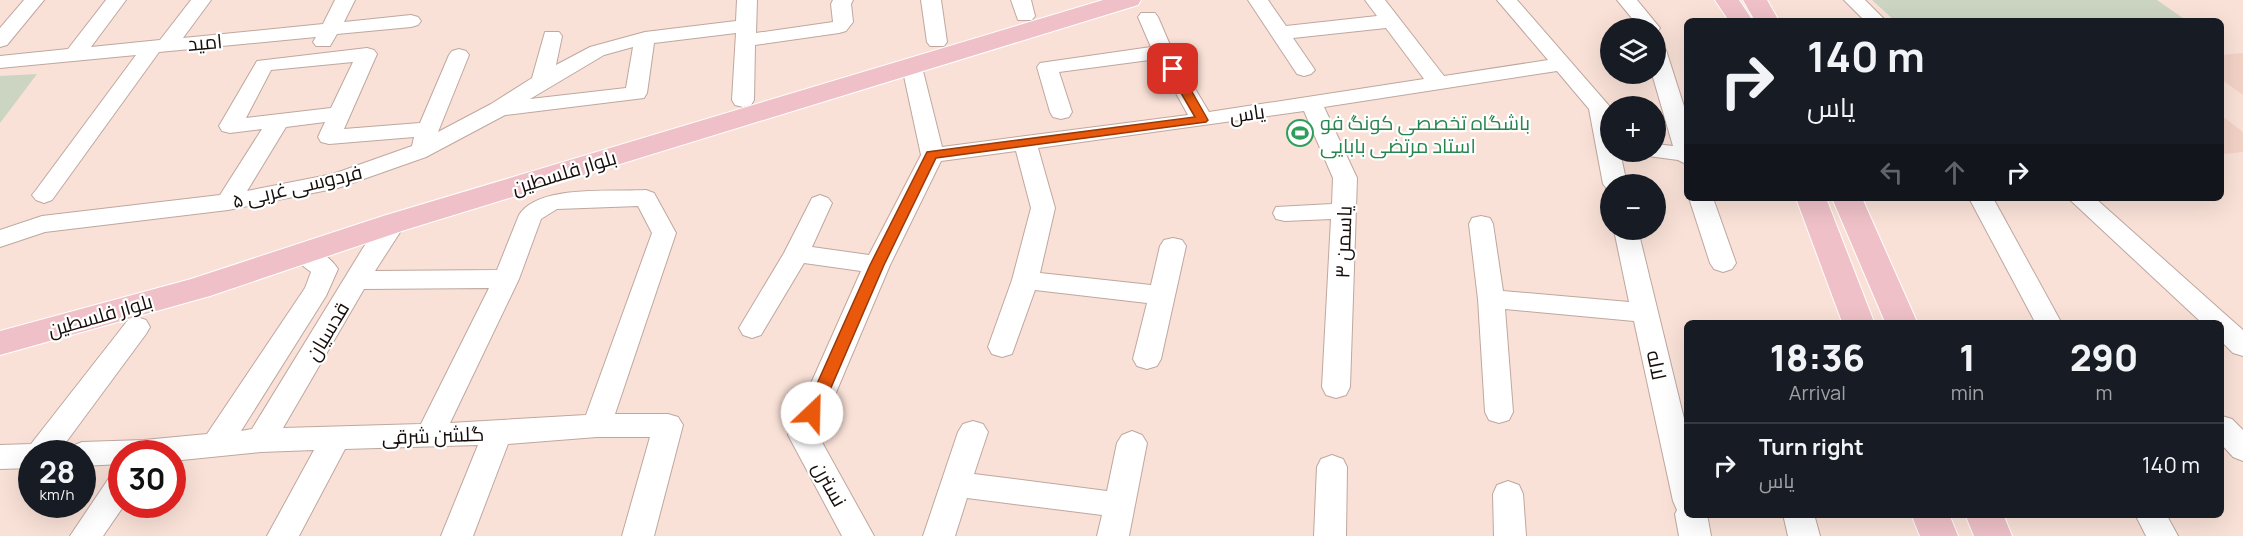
<!DOCTYPE html>
<meta charset="utf-8">
<style>
body{margin:0;font-family:Manrope,Cairo,sans-serif;background:#242831;color:#f1f3f6;height:100vh;display:flex;flex-direction:column;font-size:22px;white-space:nowrap}
*{box-sizing:border-box;margin:0}
p{font-size:20px;color:#9ea1a6}
.icon{flex:none;width:33px;height:33px;fill:none;stroke:currentColor;stroke-width:2;stroke-linecap:round;stroke-linejoin:round}
.map{position:relative;flex:1;overflow:hidden}
.details{position:absolute;left:1684px;top:320px;width:540px;height:198px;display:flex;flex-direction:column;background:#171b24;border-radius:9px;box-shadow:0 6px 24px #0002}
.details>*{flex:none}
.guide{position:absolute;left:1684px;top:18px;width:540px;height:183px;border-radius:9px;box-shadow:0 6px 24px #0002;background:#171b24;color:#f1f3f6;overflow:hidden}
.fabs{position:absolute;left:1600px;top:18px;display:grid;gap:12px}
.fabs a{display:grid;place-items:center;width:66px;height:66px;border-radius:50%;background:#171b24;box-shadow:0 6px 24px #0002;font-size:30px}
.speed{position:absolute;left:18px;top:440px;display:flex;gap:12px;font-size:30px;font-weight:700;text-align:center}
.speed>*{display:grid;place-content:center;width:78px;height:78px;border-radius:50%;background:#171b24;box-shadow:0 6px 24px #0002;line-height:1}
.speed small{font-size:15px;font-weight:400}
.speed .limit{border:9px solid #d22;background:#fff;color:#111}
.pin{position:absolute;display:grid;place-items:center;width:51px;height:51px;color:#fff;margin:-26px;border-radius:12px;box-shadow:0 3px 9px #0006}
.me{position:absolute;width:66px;margin:-33px;rotate:24deg;stroke-linejoin:round;filter:drop-shadow(0 0 4px #0008)}
.turn{display:flex;align-items:center;gap:21px;height:126px;padding:0 24px;font-size:27px}
.turn .icon{width:78px;height:78px;stroke-width:2.5}
.turn b{display:block;font-size:42px;line-height:51px}
.lanes{display:flex;align-items:center;height:57px;padding:0 24px;background:#0003;justify-content:center;gap:30px;direction:ltr}
.lanes .off{opacity:.35}
.eta{display:flex;justify-content:space-evenly;align-items:center;height:102px;text-align:center}
.eta b{font-size:36px;font-weight:800;line-height:42px}
ul{padding:0;list-style:none}
li{display:flex;align-items:center;gap:18px;height:84px;padding:0 24px;border-top:2px solid #363941}
li div{flex:1}
li b{display:block;font-size:22px}
li em{font-style:normal}
.map>svg:first-child{display:block}
</style>
<div class="map">
<svg width="2243" height="536" viewBox="0 0 2243 536">
<rect width="100%" height="100%" fill="#f9e1d7"/>
<g fill="#f3d2c6">
<polygon points="2243,53 2243,95 2222,80 2222,55"/>
<polygon points="2222,116 2243,132 2243,152 2222,154"/>
</g>
<g fill="#ccd5c1">
<polygon points="1872,0 2157,0 2187,21 1895,21"/>
<polygon points="37,74 0,123 0,76"/>
</g>
<g fill="none" stroke-linecap="round" stroke-linejoin="round">
<defs>
<g id="minor">
<polygon points="24,0 44,0 7,45 0,47 0,28"/>
<polygon points="106,0 126,0 91,47 160,40 191,0 211,0 183,38 323,24 335,0 355,0 344,22 411,15 418,17 421,21 418,25 411,27 337,34 330,46 316,46 313,42 316,37 159,52 52,200 44,203 36,200 32,195 36,190 136,55 0,68 0,56 68,49"/>
<path d="M737,0H757L756,33L833,22L831,4L833,0H853L851,4L853,22L846,31L839,33L755,45L754,100L751,105L743,107L735,105L732,100L736,33L654,43L647,93L644,98L505,115L426,157L338,188L228,210L45,232L0,247V230L42,216L220,195L262,129L230,133L222,131L219,126L257,61L367,48L374,50L377,54L344,129L420,123L449,55L452,51L459,49L466,51L469,55L438,132L491,104L532,78L545,32H559L562,36L556,65L590,47L645,32L736,21ZM633,47L626,88L530,99L604,55ZM353,62L331,108L246,118L271,70ZM325,122L318,137L321,142L329,144L414,137L412,146L333,174L247,191L286,127Z"/>
<polygon points="921,0 941,0 947,42 944,46 930,46 927,42"/>
<polygon points="1011,0 1031,0 1035,16 1032,20 1018,20"/>
<polygon points="1248,0 1268,0 1286,26 1377,16 1365,0 1385,0 1444,76 1548,60 1497,0 1517,0 1611,108 1611,152 1620,152 1627,184 1611,184 1611,190 1607,189 1603,184 1589,109 1557,71 1324,107 1357,178 1350,387 1346,395 1336,398 1326,395 1322,387 1331,219 1285,221 1276,219 1273,213 1276,207 1332,204 1333,178 1304,111 1038,148 1055,208 1040,273 1151,285 1160,246 1164,240 1173,238 1182,240 1186,246 1161,359 1157,366 1147,369 1137,366 1133,359 1147,303 1035,290 1012,354 1002,357 992,354 988,347 1012,280 1031,208 1016,151 941,161 890,265 818,435 874,536 842,536 788,435 861,271 804,263 761,335 752,338 743,335 739,328 784,253 812,198 820,195 828,198 832,203 812,247 869,255 921,155 902,67 905,63 912,61 919,63 922,67 942,147 1188,115 1157,59 1059,72 1072,112 1069,117 1061,119 1053,117 1050,112 1037,67 1040,63 1151,47 1138,17 1141,13 1155,13 1158,17 1173,52 1209,112 1424,79 1386,28 1293,38 1315,70 1311,74 1304,76 1297,74"/>
<polygon points="1617,0 1637,0 1660,28 1657,32 1656,28 1640,28"/>
<polygon points="1844,0 1865,0 1886,21 1865,21"/>
<polygon points="1656,44 1663,46 1666,50 1688,119 1688,165 1678,160 1648,156 1645,152 1656,152 1656,144 1673,146 1652,74 1656,74"/>
<path d="M646,190L654,193L676,233L615,414H668L678,417L683,425L654,536H622L650,437H597L508,444L473,536H441L478,445L345,449L299,536H267L314,450L261,452L172,461V453H122V464L82,466V453H68L72,446L82,442L144,440L207,434L305,288L311,272L294,259L290,253L294,247C310,243 329,255 338,269L326,296L241,431L252,429L363,248L385,217L394,215L403,217L406,223L375,271L497,270L519,215C538,184 613,192 646,190ZM638,206L652,233L586,415L450,423L519,279L541,219L557,209ZM489,288L421,424L283,428L364,289Z"/>
<polygon points="1689,198 1713,198 1736,263 1732,269 1723,272 1714,269 1710,263"/>
<polygon points="1969,198 1993,198 2061,322 2035,322"/>
<polygon points="2068,198 2095,198 2226,315 2243,330 2243,356 2233,353 2222,342 2222,322 2201,322"/>
<polygon points="1481,216 1490,218 1493,224 1503,291 1629,302 1614,230 1638,230 1688,435 1688,514 1707,514 1711,536 1679,536 1675,514 1677,510 1673,501 1634,321 1505,309 1513,412 1509,420 1499,423 1489,420 1485,412 1478,299 1469,224 1472,218"/>
<polygon points="137,317 146,320 150,327 146,334 58,453 32,453 32,468 0,469 0,445 31,444 128,320"/>
<polygon points="2222,416 2232,419 2243,430 2243,461 2233,457 2222,445"/>
<polygon points="973,421 983,424 988,432 974,474 1107,491 1117,443 1122,435 1132,431 1142,435 1147,443 1129,536 1097,536 1102,515 967,498 955,536 923,536 958,432 963,424"/>
<polygon points="1332,455 1343,459 1347,467 1346,536 1314,536 1317,467 1321,459"/>
<polygon points="122,472 122,504 125,504 103,536 70,536 111,475"/>
<polygon points="1508,481 1519,485 1523,494 1526,536 1494,536 1493,494 1497,485"/>
<polygon points="1783,514 1814,514 1820,536 1788,536"/>
<polygon points="2135,514 2166,514 2178,536 2146,536"/>
</g>
<g id="major">
<polygon points="1103,0 1141,0 1138,5 405,230 210,296 0,355 0,331 191,279 383,216"/>
<polygon points="1715,0 1739,0 1753,21 1729,21"/>
<polygon points="1743,0 1767,0 1779,21 1755,21"/>
<polygon points="1796,198 1826,198 1874,322 1842,322"/>
<polygon points="1832,198 1862,198 1917,322 1885,322"/>
<polygon points="1911,514 1949,514 1958,536 1920,536"/>
<polygon points="1965,514 2003,514 2012,536 1974,536"/>
</g>
</defs>
<use href="#minor" stroke="#bfa79f" stroke-width="2"/>
<use href="#major" stroke="#fff" stroke-width="2"/>
<use href="#minor" fill="#fff" fill-rule="evenodd"/>
<use href="#major" fill="#efc0c8" fill-rule="evenodd"/>
</g>
<polygon fill="#ea580c" stroke="#983908" stroke-width="1.5" points="1173,65 1179,69 1208,120 1206,122 936,158 884,265 820,413 817,417 807,417 804,413 870,265 927,152 1195,117 1167,69"/>
<defs>
<symbol id="stadium-ring" viewBox="-11 -11 22 22"><circle r="9.5" fill="#fff" stroke="#2e9e5b" stroke-width="1.5"/><path d="M0-5a6.5 5 0 1 0 0 10a6.5 5 0 1 0 0-10ZM-3.5-1.8h7v3.6h-7Z" fill="#2e9e5b"/></symbol>
</defs>
<g fill-rule="evenodd">
<use href="#stadium-ring" x="1285" y="118" width="30" height="30"/>
</g>
<g text-anchor="middle" dominant-baseline="central" stroke-width="4.5" stroke-linejoin="round" paint-order="stroke">
<g font-size="20" fill="#160e0b" stroke="#fff">
<text transform="translate(205 42) rotate(-5)">امید</text>
<text transform="translate(1247 113) rotate(-8)">یاس</text>
<text transform="translate(564 172) rotate(-17)">بلوار فلسطین</text>
<text transform="translate(297 186) rotate(-13)">فردوسی غربی ۵</text>
<text transform="translate(1343 242) rotate(-88)">یاسمن ۳</text>
<text transform="translate(100 315) rotate(-16)">بلوار فلسطین</text>
<text transform="translate(327 331) rotate(-59)">قدسیان</text>
<text transform="translate(1657 365) rotate(78)">لاله</text>
<text transform="translate(433 435) rotate(-2)">گلشن شرقی</text>
<text transform="translate(830 484) rotate(61)">نسترن</text>
</g>
<g font-size="20" fill="#27864d" stroke="#fff" text-anchor="start">
<text x="1320" y="122">باشگاه تخصصی کونگ فو<tspan x="1320" dy="23">استاد مرتضی بابایی</tspan></text>
</g>
</g>
</svg>
<div class="fabs">
<a><svg class="icon" aria-label="layers" viewBox="0 0 24 24"><path d="M12 4l9 5-9 5-9-5zM3 14l9 5 9-5"/></svg></a>
<a>+</a>
<a>−</a>
</div>
<div class="speed"><div>28<small>km/h</small></div><div class="limit">30</div></div>
<div class="pin" style="left:1173px;top:69px;background:#d93025"><svg class="icon" aria-label="arrive" viewBox="0 0 24 24"><path d="M6 21V4h12l-3 4 3 4H6"/></svg></div>
<svg class="me" style="left:812px;top:413px" viewBox="-20 -20 40 40"><circle r="19" fill="#fff"/><path d="M0-13L10 11 0 6-10 11z" fill="#ea580c"/></svg>
<div class="guide">
<div class="turn"><svg class="icon" aria-label="right" viewBox="0 0 24 24"><path d="M7 20v-9h11M14 6l5 5-5 5"/></svg><div><b>140 m</b>یاس</div></div>
<div class="lanes"><svg class="icon off" aria-label="left" viewBox="0 0 24 24"><path d="M17 20v-9H6M10 6l-5 5 5 5"/></svg><svg class="icon off" aria-label="ahead" viewBox="0 0 24 24"><path d="M12 20V5M6 11l6-6 6 6"/></svg><svg class="icon" aria-label="right" viewBox="0 0 24 24"><path d="M7 20v-9h11M14 6l5 5-5 5"/></svg></div>
</div>
<section class="details">
<div class="eta">
<div><b>18:36</b><p>Arrival</p></div>
<div><b>1</b><p>min</p></div>
<div><b>290</b><p>m</p></div>
</div>
<ul>
<li><svg class="icon" aria-label="right" viewBox="0 0 24 24"><path d="M7 20v-9h11M14 6l5 5-5 5"/></svg><div><b>Turn right</b><p>یاس</p></div><em>140 m</em></li>
</ul>
</section>
</div>
